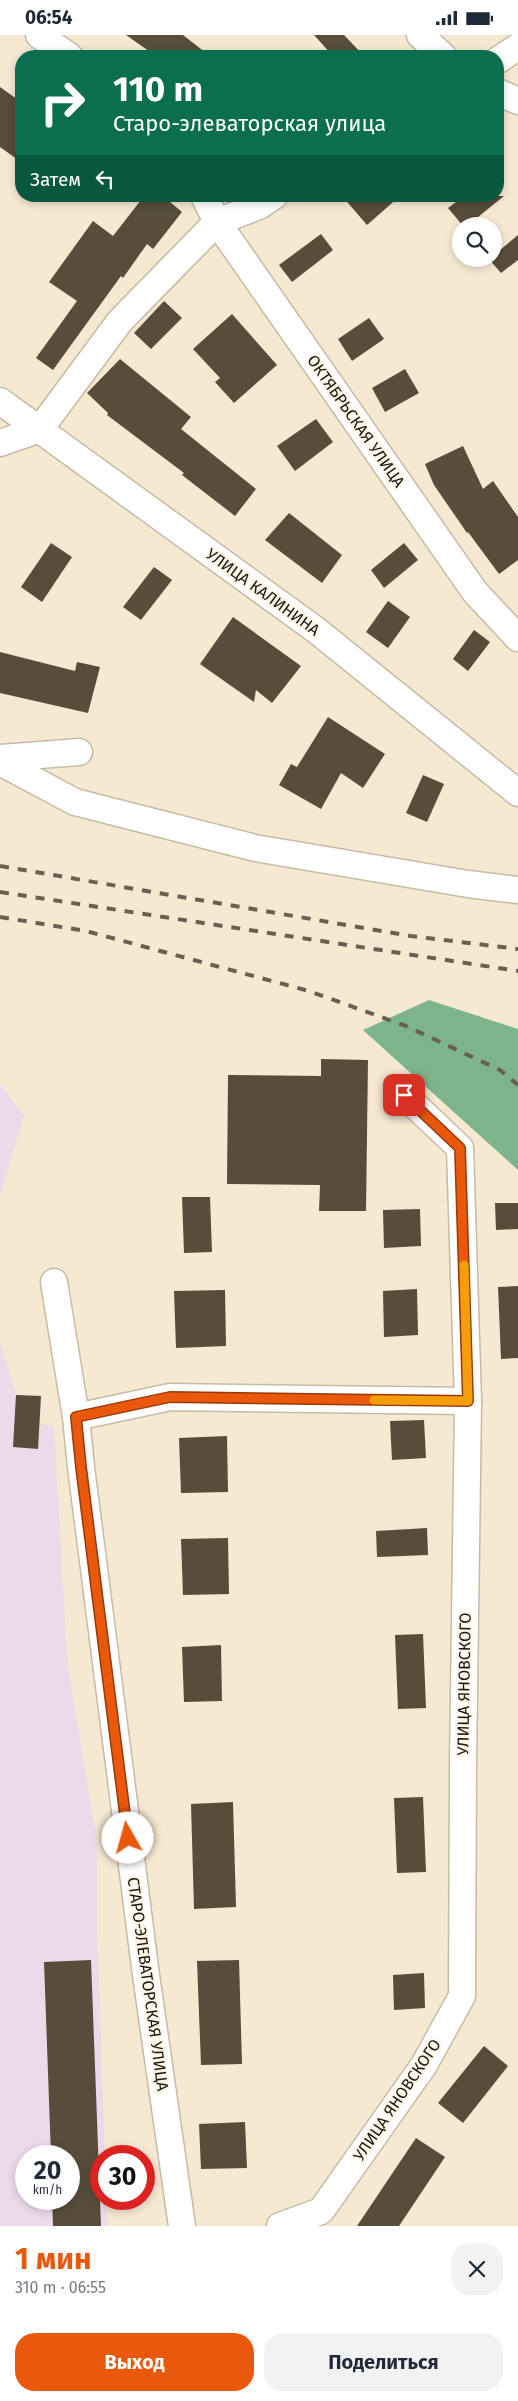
<!DOCTYPE html>
<html lang="ru">
<meta charset="utf-8">
<style>
body{margin:0;font-family:"Fira Sans",sans-serif;background:#f2f2f3;color:#1f2937;height:100vh;display:flex;flex-direction:column;font-size:19px;white-space:nowrap}
*{box-sizing:border-box;margin:0}
p{font-size:16px;color:#747a83}
.icon{flex:none;width:28px;height:28px;fill:none;stroke:currentColor;stroke-width:2;stroke-linecap:round;stroke-linejoin:round}
.map{position:relative;height:2191px;overflow:hidden}
.details{display:flex;flex-direction:column;background:#fff;flex:1}
.details>*{flex:none}
.banner{position:absolute;left:15px;top:15px;width:489px;height:152px;border-radius:20px;box-shadow:0 2px 8px #0003;background:#0b6e4f;color:#fff;overflow:hidden}
.buttons{position:absolute;left:452px;top:182px;display:grid;gap:10px}
.buttons a{display:grid;place-items:center;width:50px;height:50px;border-radius:50%;background:#fff;box-shadow:0 2px 8px #0003;font-size:25px}
.speed{position:absolute;left:15px;top:2110px;display:flex;gap:10px;font-size:25px;font-weight:700;text-align:center}
.speed>*{display:grid;place-content:center;width:65px;height:65px;border-radius:50%;background:#fff;box-shadow:0 2px 8px #0003;line-height:1}
.speed small{font-size:12px;font-weight:400}
.speed .limit{border:8px solid #d22;background:#fff;color:#111}
.pin{position:absolute;display:grid;place-items:center;width:42px;height:42px;color:#fff;margin:-21px;border-radius:10px;box-shadow:0 2px 8px #0006}
.me{position:absolute;width:55px;margin:-28px;rotate:353deg;stroke-linejoin:round;filter:drop-shadow(0 0 4px #0008)}
.turn{display:flex;align-items:center;gap:18px;height:105px;padding:0 15px;font-size:22px}
.turn .icon{width:65px;height:65px;stroke-width:2.5}
.turn b{display:block;font-size:35px;line-height:42px}
.then{display:flex;align-items:center;height:48px;padding:0 15px;background:#0003;gap:10px;font-size:19px}
.round{display:grid;place-items:center;flex:none;width:52px;height:52px;border-radius:20px;background:#f2f2f3}
.head{display:flex;align-items:center;justify-content:space-between;height:85px;padding:0 15px}
h1{font-size:30px;font-weight:700;line-height:38px;color:#ea580c}
.cta{display:flex;gap:10px;margin-top:auto;padding:10px 15px}
.cta a{flex:1;height:58px;border-radius:20px;background:#ea580c;color:#fff;font-size:20px;font-weight:700;line-height:58px;text-align:center}
.cta a+a{background:#f2f2f3;color:#1f2937}
.status{display:flex;justify-content:space-between;align-items:center;height:35px;padding:0 25px;background:#fff;direction:ltr}
.status svg{height:14px;fill:currentColor}
.map>svg:first-child{display:block}
</style>
<div class="status"><b>06:54</b><svg viewBox="0 0 49 12"><path d="M0 12V9h3v3zM5 12V6h3v6zM10 12V3h3v9zM15 12V0h3v12zM26 1h20v11H26zM47 4h2v5h-2z"/></svg></div>
<div class="map">
<svg width="518" height="2191" viewBox="0 0 518 2191">
<rect width="100%" height="100%" fill="#f5e9d2"/>
<g fill="#ecdaea" fill-rule="evenodd">
<polygon points="0,1000 0,1049 24,1081 0,1161 0,1172"/>
<path d="M0,1307L16,1359L41,1361L40,1389L54,1392L67,1624L97,1807V1894L105,2121H101V2164H107L108,2191H0ZM26,2121H69V2164H26Z"/>
</g>
<polygon fill="#7eb48c" points="429,965 518,994 518,1135 363,995"/>
<g fill="#574d3a">
<polygon points="126,0 183,0 210,21 156,21"/>
<polygon points="314,0 344,0 364,21 333,21"/>
<polygon points="0,52 21,67 21,127 0,112"/>
<polygon points="144,161 163,161 182,177 153,214 147,209 123,243 121,241 53,335 36,323 77,266 49,247 93,186 113,201"/>
<polygon points="342,161 400,161 367,190"/>
<polygon points="464,161 504,161 467,191 463,191 448,173"/>
<polygon points="321,199 333,215 292,247 279,230"/>
<polygon points="518,200 518,225 501,238 489,224 494,224 494,220"/>
<polygon points="164,266 182,283 151,314 134,298"/>
<polygon points="232,279 277,330 234,368 215,347 220,343 193,314"/>
<polygon points="369,283 384,304 352,326 338,304"/>
<polygon points="120,324 191,382 181,394 256,454 235,481 182,440 184,438 107,380 108,378 87,358"/>
<polygon points="405,334 419,358 385,377 372,353"/>
<polygon points="316,384 333,407 295,436 277,411"/>
<polygon points="463,411 483,454 493,446 518,482 518,525 499,539 468,497 467,498 434,450 425,429"/>
<polygon points="289,478 342,520 322,548 265,505"/>
<polygon points="51,508 72,522 42,567 21,552"/>
<polygon points="404,508 418,525 384,553 371,535"/>
<polygon points="154,532 172,545 141,585 123,572"/>
<polygon points="388,566 410,582 388,613 366,597"/>
<polygon points="233,582 301,631 272,668 256,655 254,667 200,629"/>
<polygon points="474,595 490,607 468,636 453,624"/>
<polygon points="0,617 75,636 77,627 100,632 88,678 0,658"/>
<polygon points="328,682 385,719 363,753 341,738 321,774 279,750 291,729 297,732"/>
<polygon points="423,740 444,749 427,787 406,778"/>
<polygon points="321,1024 368,1025 366,1176 319,1176 320,1150 227,1149 228,1040 321,1041"/>
<polygon points="182,1162 210,1162 212,1217 184,1218"/>
<polygon points="495,1168 518,1168 518,1194 496,1195"/>
<polygon points="420,1174 421,1211 384,1213 383,1175"/>
<polygon points="518,1251 518,1323 501,1324 498,1252"/>
<polygon points="417,1254 418,1300 384,1302 383,1256"/>
<polygon points="225,1255 226,1311 176,1313 174,1256"/>
<polygon points="16,1360 41,1361 38,1414 13,1412"/>
<polygon points="424,1385 426,1423 392,1425 390,1386"/>
<polygon points="227,1401 228,1457 181,1458 179,1403"/>
<polygon points="427,1493 428,1520 377,1522 376,1496"/>
<polygon points="228,1503 229,1559 183,1560 181,1504"/>
<polygon points="423,1599 426,1673 398,1674 395,1600"/>
<polygon points="221,1610 222,1666 184,1667 182,1612"/>
<polygon points="423,1762 426,1837 397,1838 394,1763"/>
<polygon points="233,1767 236,1872 194,1874 191,1769"/>
<polygon points="91,1925 101,2191 53,2191 52,2164 69,2164 69,2121 51,2121 44,1927"/>
<polygon points="239,1925 242,2029 201,2030 197,1926"/>
<polygon points="424,1938 425,1973 394,1975 393,1940"/>
<polygon points="484,2011 508,2031 463,2088 438,2068"/>
<polygon points="245,2087 247,2133 201,2134 199,2089"/>
<polygon points="416,2103 445,2122 399,2191 357,2191"/>
</g>
<g fill="none" stroke-linecap="round" stroke-linejoin="round">
<defs>
<g id="street">
<polyline points="39,0 69,21"/>
<polyline points="420,0 443,21"/>
<polyline points="498,25 518,12"/>
<polyline points="498,57 518,66"/>
<polyline points="204,161 217,187 475,557 518,603"/>
<polyline points="0,366 316,595 518,758"/>
<polyline points="0,408 40,394 120,286 217,187 259,171 274,161"/>
<polyline points="0,723 79,717"/>
<polyline points="0,727 75,767 255,813 468,849 518,855"/>
<polyline points="54,1247 76,1382"/>
<polyline points="182,2191 146,1940 81,1432 76,1382 170,1362 468,1366"/>
<polyline points="280,2191 321,2176 424,2030 462,1961 463,1731 468,1366 460,1113 404,1060"/>
</g>
</defs>
<use href="#street" stroke="#c6bba5" stroke-width="29"/>
<use href="#street" stroke="#fff" stroke-width="26"/>
<g stroke="#676053" stroke-width="4" stroke-dasharray="9 9" stroke-linecap="butt">
<polyline points="0,831 411,901 518,914"/>
<polyline points="0,857 518,936"/>
<polyline points="0,882 86,896 309,956 406,991 500,1035 518,1050"/>
</g>
</g>
<g fill="none" stroke-linecap="round" stroke-linejoin="round">
<defs>
<polyline id="route" points="128,1803 81,1432 76,1382 170,1362 468,1366 460,1113 404,1060"/>
</defs>
<use href="#route" stroke="#983908" stroke-width="12"/>
<use href="#route" stroke="#ea580c" stroke-width="9"/>
<polyline stroke="#f59e0b" stroke-width="9" points="374,1365 468,1366 464,1230"/>
</g>
<g text-anchor="middle" dominant-baseline="central" stroke-width="5" stroke-linejoin="round" paint-order="stroke">
<g font-size="16" fill="#1a160e" stroke="#fef7e9">
<text transform="translate(356 386) rotate(55)">ОКТЯБРЬСКАЯ УЛИЦА</text>
<text transform="translate(263 557) rotate(36)">УЛИЦА КАЛИНИНА</text>
<text transform="translate(464 1649) rotate(-89)">УЛИЦА ЯНОВСКОГО</text>
<text transform="translate(148 1949) rotate(82)">СТАРО-ЭЛЕВАТОРСКАЯ УЛИЦА</text>
<text transform="translate(397 2065) rotate(-56)">УЛИЦА ЯНОВСКОГО</text>
</g>
</g>
</svg>
<div class="buttons">
<a><svg class="icon" aria-label="search" viewBox="0 0 24 24"><circle cx="10" cy="10" r="6"/><path d="M15 15l6 6"/></svg></a>
</div>
<div class="speed"><div>20<small>km/h</small></div><div class="limit">30</div></div>
<div class="pin" style="left:404px;top:1060px;background:#d93025"><svg class="icon" aria-label="arrive" viewBox="0 0 24 24"><path d="M6 21V4h12l-3 4 3 4H6"/></svg></div>
<svg class="me" style="left:128px;top:1803px" viewBox="-20 -20 40 40"><circle r="19" fill="#fff"/><path d="M0-13L10 11 0 6-10 11z" fill="#ea580c"/></svg>
<div class="banner">
<div class="turn"><svg class="icon" aria-label="right" viewBox="0 0 24 24"><path d="M7 20v-9h11M14 6l5 5-5 5"/></svg><div><b>110 m</b>Старо-элеваторская улица</div></div>
<div class="then">Затем<svg class="icon" aria-label="left" viewBox="0 0 24 24"><path d="M17 20v-9H6M10 6l-5 5 5 5"/></svg></div>
</div>
</div>
<section class="details">
<div class="head"><div><h1>1 мин</h1><p>310 m · 06:55</p></div><a class="round"><svg class="icon" aria-label="close" viewBox="0 0 24 24"><path d="M6 6l12 12M18 6L6 18"/></svg></a></div>
<div class="cta"><a>Выход</a><a>Поделиться</a></div>
</section>
